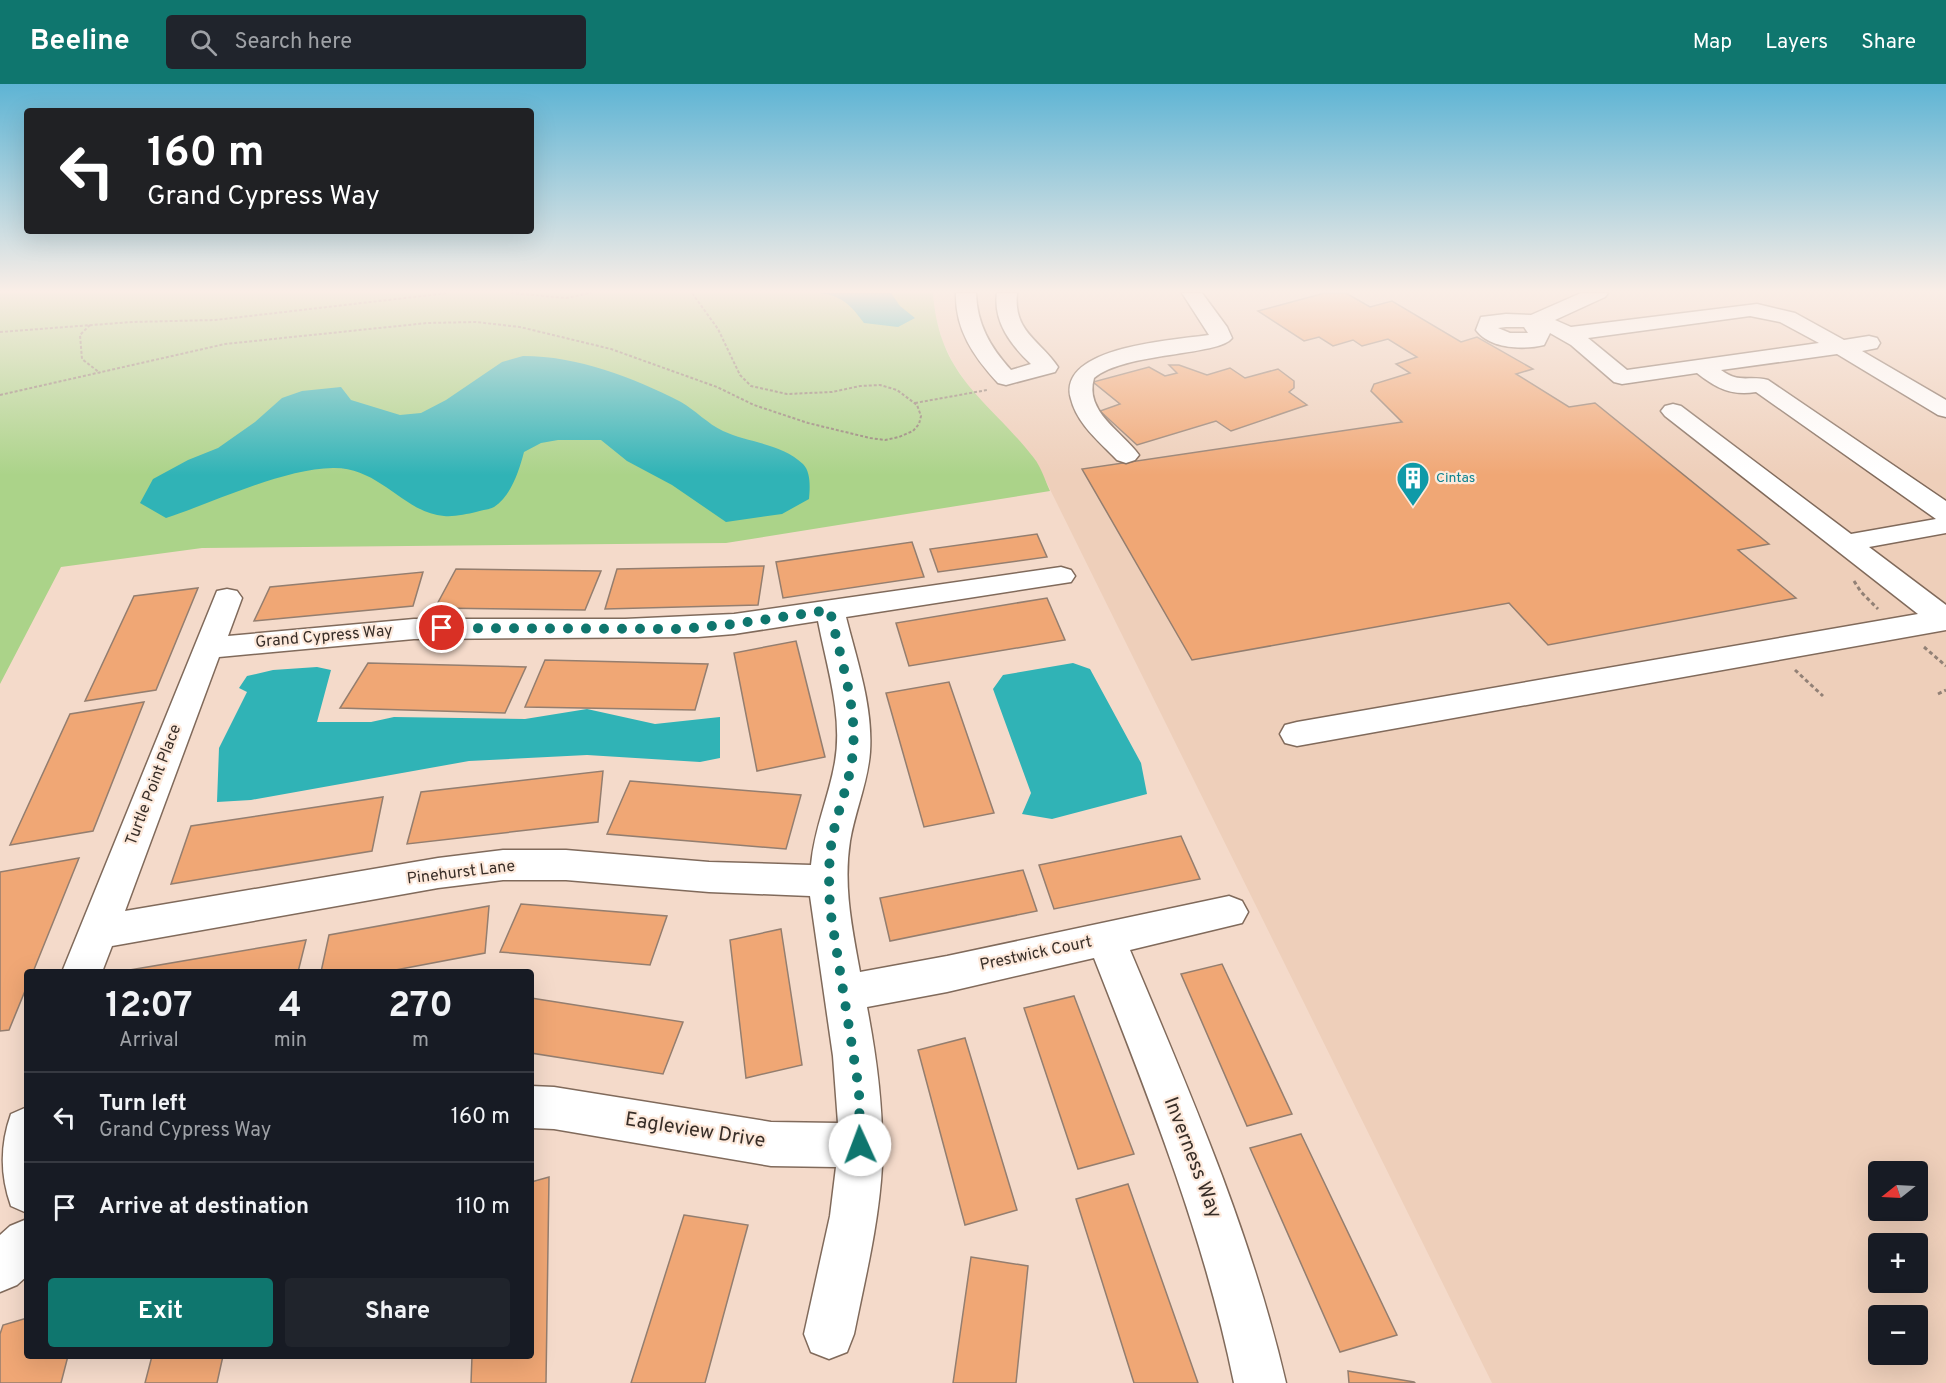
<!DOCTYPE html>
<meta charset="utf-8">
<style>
body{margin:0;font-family:Overpass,sans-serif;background:#20242c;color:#f1f3f6;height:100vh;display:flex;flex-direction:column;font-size:22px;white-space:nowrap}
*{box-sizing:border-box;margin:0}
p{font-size:20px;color:#9ea1a6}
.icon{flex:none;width:33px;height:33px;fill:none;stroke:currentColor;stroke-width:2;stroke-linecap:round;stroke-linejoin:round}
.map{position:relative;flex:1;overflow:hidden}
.details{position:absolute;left:24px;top:885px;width:510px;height:390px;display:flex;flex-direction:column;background:#171b24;border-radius:6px;box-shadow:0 6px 24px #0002}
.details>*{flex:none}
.hud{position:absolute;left:24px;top:24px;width:510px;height:126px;border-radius:6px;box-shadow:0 6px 24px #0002;background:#202124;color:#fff;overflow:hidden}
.needle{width:39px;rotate:252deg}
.controls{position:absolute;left:1868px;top:1077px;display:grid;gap:12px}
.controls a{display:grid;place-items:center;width:60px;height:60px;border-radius:6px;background:#171b24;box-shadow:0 6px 24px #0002;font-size:30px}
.pin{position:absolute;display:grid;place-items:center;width:51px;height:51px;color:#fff;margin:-26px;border:3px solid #fff;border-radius:50%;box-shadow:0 2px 6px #0007}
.me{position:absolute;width:66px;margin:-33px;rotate:358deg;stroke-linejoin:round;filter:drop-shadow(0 0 4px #0008)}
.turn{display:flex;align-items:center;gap:21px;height:126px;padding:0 24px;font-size:27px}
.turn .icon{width:78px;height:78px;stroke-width:2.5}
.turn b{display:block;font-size:42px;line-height:51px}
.eta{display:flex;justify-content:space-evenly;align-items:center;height:102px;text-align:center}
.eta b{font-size:36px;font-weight:700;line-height:42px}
.button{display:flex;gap:12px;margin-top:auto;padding:12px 24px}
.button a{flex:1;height:69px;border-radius:6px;background:#0f766e;color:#fff;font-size:24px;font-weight:700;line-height:69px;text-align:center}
.button a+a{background:#20242c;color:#f1f3f6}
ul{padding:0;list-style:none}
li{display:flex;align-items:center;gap:18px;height:90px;padding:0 24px;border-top:2px solid #363941}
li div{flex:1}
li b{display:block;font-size:22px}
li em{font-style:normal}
header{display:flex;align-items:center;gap:36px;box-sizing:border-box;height:84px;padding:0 30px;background:#0f766e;color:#fff}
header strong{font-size:28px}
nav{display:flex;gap:33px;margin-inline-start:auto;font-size:21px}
.search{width:420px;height:54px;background:#20242c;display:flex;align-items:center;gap:15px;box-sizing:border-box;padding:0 21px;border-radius:6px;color:#9ea1a6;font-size:22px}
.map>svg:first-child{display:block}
</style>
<header>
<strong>Beeline</strong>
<div class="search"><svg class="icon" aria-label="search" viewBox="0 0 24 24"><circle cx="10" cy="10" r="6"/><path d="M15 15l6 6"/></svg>Search here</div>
<nav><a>Map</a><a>Layers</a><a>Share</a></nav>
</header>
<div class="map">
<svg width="1946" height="1299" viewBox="0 0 1946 1299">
<rect width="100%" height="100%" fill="#f4daca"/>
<path fill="#eecfba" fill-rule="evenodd" d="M933,209H1946V1299H1492L1035,375L973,309L953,279L942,256L935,230ZM1878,1088H1917V1126H1878ZM1878,1160H1917V1198H1878ZM1878,1232H1917V1270H1878Z"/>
<path fill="#abd389" d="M0,209H933C939,294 988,315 1034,374C1041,383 1045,396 1050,407L726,459L202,464L61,483L0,600Z"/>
<g fill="#30b3b6">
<path d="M819,209H891L900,222L915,234L898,243L864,239C851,221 841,211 819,209Z"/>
<path d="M523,272C578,272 632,293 681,318C695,326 708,340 723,347C749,359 781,359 803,380C811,388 810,404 809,415L782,430L726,438L672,401L627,377L601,356H558L541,359L524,368C519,387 511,412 494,423C489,426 481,426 476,428C467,430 454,433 444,432C404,429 380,383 333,384C282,385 215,418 166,434L140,419L153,395L188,376L218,364L255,338L282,314L302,307L341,303L351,316L400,331L421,329L446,316L502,278Z"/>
<polygon points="1073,579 1090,585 1141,679 1147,710 1052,735 1022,730 1031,709 993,605 1003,591"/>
<polygon points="317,583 331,586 317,638 371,638 394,633 525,635 587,625 655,640 720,633 720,674 700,678 587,671 469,677 251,716 217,718 219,664 247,608 239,604 247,592 273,586"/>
</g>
<g fill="#f0a775" stroke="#947e6f" stroke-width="1.5">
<polygon points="1325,209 1346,209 1370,223 1392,217 1461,258 1477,253 1533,285 1516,290 1569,323 1595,319 1769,460 1738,466 1796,514 1548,561 1509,519 1192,576 1082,385 1402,338 1371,307 1374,300 1410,289 1396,280 1417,273 1388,255 1362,262 1353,256 1333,262 1319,253 1304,257 1258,227"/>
<polygon points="1169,281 1179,281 1207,291 1230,284 1245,294 1278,285 1294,297 1294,304 1289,308 1307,321 1231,347 1216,337 1137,361 1100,327 1120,320 1093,298 1149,283 1165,292 1177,289"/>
<polygon points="1037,450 1047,473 938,488 930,465"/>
<polygon points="912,458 924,493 783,514 776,478"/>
<polygon points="764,482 758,521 605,525 617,485"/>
<polygon points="456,485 601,487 585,526 435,524"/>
<polygon points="423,488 413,522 254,537 270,503"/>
<polygon points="198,504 156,606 85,617 134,512"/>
<polygon points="1047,514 1065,556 909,582 896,539"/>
<polygon points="796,557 825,673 757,687 734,569"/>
<polygon points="545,576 708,580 695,626 525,623"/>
<polygon points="368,579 526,583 505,629 340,624"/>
<polygon points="949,598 994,729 924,743 886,609"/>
<polygon points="144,618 93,747 10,761 70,630"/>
<polygon points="603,687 598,738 407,760 421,708"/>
<polygon points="630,697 801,711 786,765 607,750"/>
<polygon points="383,713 372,767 171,800 191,742"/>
<polygon points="1181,752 1200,795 1054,825 1039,781"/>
<polygon points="79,774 33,888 27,888 27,902 9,946 0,947 0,788"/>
<polygon points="1023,786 1037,827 890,857 880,814"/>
<polygon points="521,820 667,832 650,881 500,868"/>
<polygon points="489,822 485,869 385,888 321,888 329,851"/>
<polygon points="781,845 802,981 746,994 730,856"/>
<polygon points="306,856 298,888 129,888 130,886"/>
<polygon points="1222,880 1292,1030 1247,1042 1181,890"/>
<polygon points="1074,912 1134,1070 1078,1085 1024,924"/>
<polygon points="531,914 683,938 663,990 531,969"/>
<polygon points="965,954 1017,1126 965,1141 918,966"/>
<polygon points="1301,1050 1397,1251 1340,1268 1250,1064"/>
<polygon points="549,1093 546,1299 471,1299 472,1272 531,1272 531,1098"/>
<polygon points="1128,1100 1198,1299 1134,1299 1076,1115"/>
<polygon points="684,1131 748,1141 705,1299 631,1299"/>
<polygon points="971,1173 1028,1182 1016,1299 953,1299"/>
<polygon points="27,1234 27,1272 68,1272 61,1299 0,1299 0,1250 3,1241"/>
<polygon points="152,1272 223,1272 217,1299 145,1299"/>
<polygon points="1348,1287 1414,1298 1415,1299 1349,1299"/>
</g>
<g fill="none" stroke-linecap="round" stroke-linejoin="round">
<defs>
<g id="minor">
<path d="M956,209H976C977,240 990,263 1011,286L1031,280C1011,261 993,238 997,209H1017C1013,248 1040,256 1058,283L1055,288L1006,301L998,299C974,273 955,246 956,209Z"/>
<path d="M1182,209H1202L1227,243L1232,254C1219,272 1125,268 1094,294C1084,328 1122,347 1139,371L1135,376L1126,379L1117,376C1100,358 1077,340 1071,315C1056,262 1176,256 1209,251Z"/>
<path d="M1581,209H1608L1605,213L1555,236L1571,243L1757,220L1795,229L1844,256L1869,252L1877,254L1880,259L1877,264L1862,267L1946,316V333L1938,331L1837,270L1721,286C1740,300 1748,291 1768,296L1946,417V449L1869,463L1946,521V546L1297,662L1285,659L1280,650L1285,641L1297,638L1918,530L1665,332L1661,327L1665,322L1673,320L1681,322L1851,450L1936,435L1756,308C1731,312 1716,304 1697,289L1622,300L1614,298L1571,261L1550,249L1544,261C1523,266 1490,265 1476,246L1481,233L1506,230L1531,231ZM1750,232L1780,238L1819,259L1627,286L1588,254ZM1506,243H1524L1528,249H1510L1498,244Z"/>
<path d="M1061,483L1071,486L1075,492L1071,498L846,533C857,577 873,622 870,668C868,698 855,727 850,757C843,802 852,844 860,888L947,872L1229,812L1242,817L1248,828L1242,839L1130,866C1190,1009 1251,1148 1286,1299H1234C1204,1152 1149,1014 1094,874L947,908L867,923C877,975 884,1028 882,1082C879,1139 865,1195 854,1250L847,1268L829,1275L811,1268L804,1250L830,1132L836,1083L771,1082L554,1045L531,1044V1002L554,1003L771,1038L838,1039L833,972L810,812L709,808L566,796H503L438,804L112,862L102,888H62L217,507L227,505L237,507L242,514L228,552L414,535H625L734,530ZM818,537C827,584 843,631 835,678C829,713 814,745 811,781L709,778L566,766H503L438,774L125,827L219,573L414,555L698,553L734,550Z"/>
<path d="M27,1023V1129L11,1122C0,1091 0,1061 11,1030Z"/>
<polygon points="27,1135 27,1192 17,1201 0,1208 0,1151 10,1142"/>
</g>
</defs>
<use href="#minor" stroke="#806a5b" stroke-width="3"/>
<g stroke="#928176" stroke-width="2" stroke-dasharray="3 2" stroke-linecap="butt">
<polyline points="511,209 566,214 591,209"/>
<polyline points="90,241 80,251 82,275 100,289"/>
<polyline points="0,248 132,238 215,236 448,209"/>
<polyline points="0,311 225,260 427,239 476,238 520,243 611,265 717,303 754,321 808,339 870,354 885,356 899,353 913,347 919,340 921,332 917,321 897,306 880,301 860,302 832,308 787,310 751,302 740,291 718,245 692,209"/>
<polyline points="915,319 987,306"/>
</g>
<g stroke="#928176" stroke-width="3" stroke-dasharray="4 3" stroke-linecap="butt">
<polyline points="1854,497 1861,508 1878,525"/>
<polyline points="1924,563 1946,582"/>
<polyline points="1795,586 1823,612"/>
<polyline points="1938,610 1946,606"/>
</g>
<use href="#minor" fill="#fff" fill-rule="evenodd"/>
</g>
<linearGradient id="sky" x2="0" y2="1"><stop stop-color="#5eb4d4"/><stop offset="0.53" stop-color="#faeee7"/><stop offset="1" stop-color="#faeee7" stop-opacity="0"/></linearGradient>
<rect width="1946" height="391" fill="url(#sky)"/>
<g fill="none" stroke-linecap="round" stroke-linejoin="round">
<path stroke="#0f766e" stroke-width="10" stroke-dasharray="0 18" d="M442,544L681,545L734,540L830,526C839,571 857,620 853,666C851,697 837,726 832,756C828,778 829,802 830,825L859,1006L860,1061"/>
</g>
<defs>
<symbol id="building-pin" viewBox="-11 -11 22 30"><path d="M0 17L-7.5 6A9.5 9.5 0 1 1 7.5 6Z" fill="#0f9aa8" stroke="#fde9db"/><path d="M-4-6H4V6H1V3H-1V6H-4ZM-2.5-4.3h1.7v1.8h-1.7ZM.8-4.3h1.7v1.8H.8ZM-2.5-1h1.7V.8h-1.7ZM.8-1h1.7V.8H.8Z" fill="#fff"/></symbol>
</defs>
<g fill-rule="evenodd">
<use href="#building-pin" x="1394" y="375" width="38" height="52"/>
</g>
<g text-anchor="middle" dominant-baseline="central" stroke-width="4.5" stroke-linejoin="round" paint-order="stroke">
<g font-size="14" fill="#0d838f" stroke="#fde9db" text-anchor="start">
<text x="1436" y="394">Cintas</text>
</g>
<g font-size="16" fill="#382e28" stroke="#fde9db">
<text transform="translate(324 553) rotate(-5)">Grand Cypress Way</text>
<text transform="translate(154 701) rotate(-69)">Turtle Point Place</text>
<text transform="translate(461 789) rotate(-7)">Pinehurst Lane</text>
<text transform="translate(1036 870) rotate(-12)">Prestwick Court</text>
</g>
<g font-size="20" fill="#382e28" stroke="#fde9db">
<text transform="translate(695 1047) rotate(9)">Eagleview Drive</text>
<text transform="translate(1192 1074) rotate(69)">Inverness Way</text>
</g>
</g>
</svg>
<div class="controls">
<a><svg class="needle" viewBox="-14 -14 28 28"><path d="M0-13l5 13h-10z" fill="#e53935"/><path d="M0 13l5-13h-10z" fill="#9ea1a6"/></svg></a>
<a>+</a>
<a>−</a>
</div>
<div class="pin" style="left:442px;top:544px;background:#d93025"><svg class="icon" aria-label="arrive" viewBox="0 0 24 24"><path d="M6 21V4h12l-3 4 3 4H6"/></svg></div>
<svg class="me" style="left:860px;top:1061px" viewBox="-20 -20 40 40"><circle r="19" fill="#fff"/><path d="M0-13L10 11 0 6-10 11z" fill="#0f766e"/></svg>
<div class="hud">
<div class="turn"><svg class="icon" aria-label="left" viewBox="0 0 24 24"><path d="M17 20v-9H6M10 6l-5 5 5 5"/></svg><div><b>160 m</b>Grand Cypress Way</div></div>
</div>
<section class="details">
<div class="eta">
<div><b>12:07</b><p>Arrival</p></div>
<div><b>4</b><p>min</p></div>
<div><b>270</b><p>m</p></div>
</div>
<ul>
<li><svg class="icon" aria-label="left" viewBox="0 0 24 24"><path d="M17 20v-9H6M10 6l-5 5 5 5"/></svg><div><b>Turn left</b><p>Grand Cypress Way</p></div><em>160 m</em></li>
<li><svg class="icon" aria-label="arrive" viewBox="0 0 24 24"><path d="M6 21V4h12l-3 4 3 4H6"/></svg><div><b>Arrive at destination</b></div><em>110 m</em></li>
</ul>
<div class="button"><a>Exit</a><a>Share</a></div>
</section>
</div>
